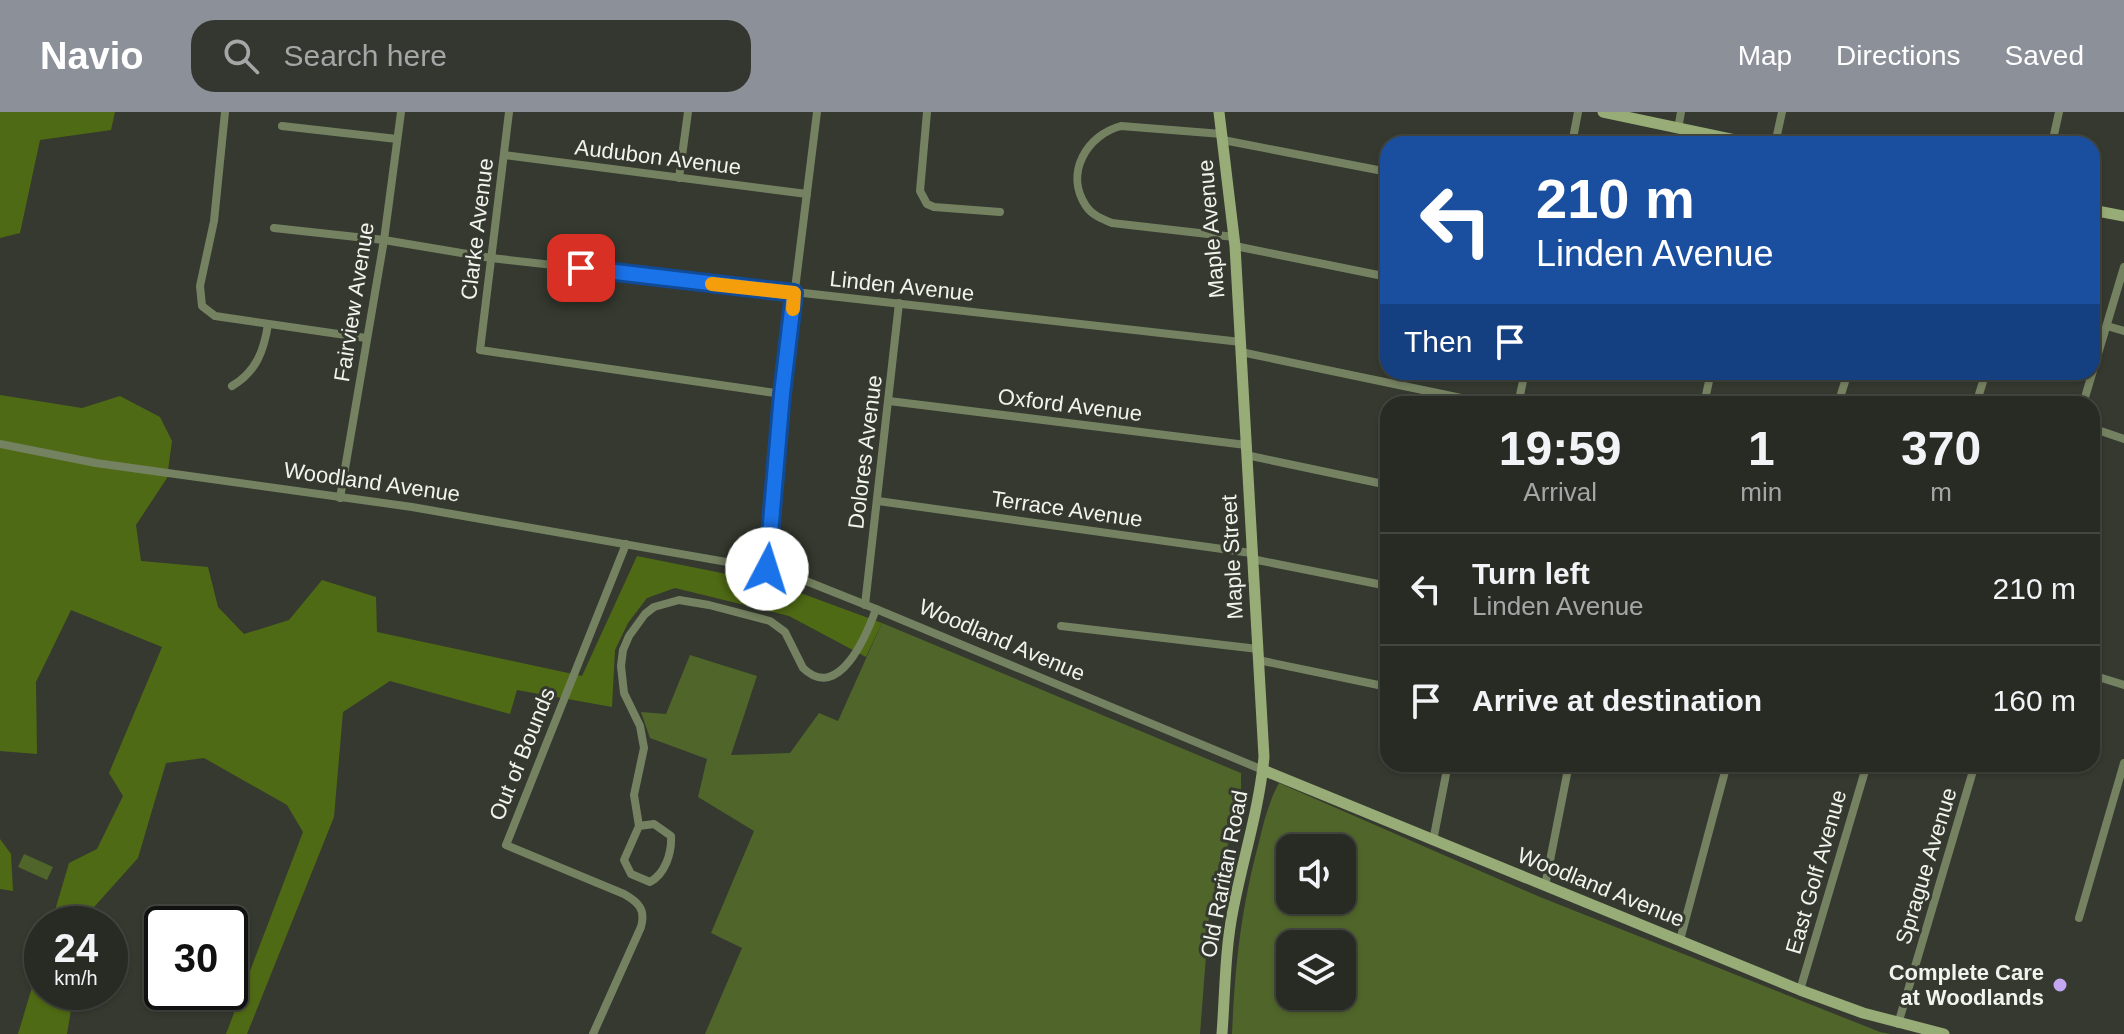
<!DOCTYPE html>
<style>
body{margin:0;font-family:Helvetica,sans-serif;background:#343730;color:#f1f3f6;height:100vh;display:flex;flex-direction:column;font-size:30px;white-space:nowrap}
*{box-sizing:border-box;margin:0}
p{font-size:26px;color:#a5a7a6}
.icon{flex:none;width:44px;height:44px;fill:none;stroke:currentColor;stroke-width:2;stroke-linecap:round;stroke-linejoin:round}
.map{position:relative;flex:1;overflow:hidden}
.sheet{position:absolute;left:1380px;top:284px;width:720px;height:376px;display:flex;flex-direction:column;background:#282b23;border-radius:24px;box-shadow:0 2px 6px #0004,0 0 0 2px #444741}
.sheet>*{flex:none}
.guide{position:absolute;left:1380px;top:24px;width:720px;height:244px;border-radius:24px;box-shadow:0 2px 6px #0004,0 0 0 2px #444741;background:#1a4fa0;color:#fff;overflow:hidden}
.fabs{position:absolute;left:1276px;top:722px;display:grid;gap:16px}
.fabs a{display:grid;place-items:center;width:80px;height:80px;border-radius:16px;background:#282b23;box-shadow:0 2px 6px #0004,0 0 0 2px #444741;font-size:40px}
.speed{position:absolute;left:24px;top:794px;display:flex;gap:16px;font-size:40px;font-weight:700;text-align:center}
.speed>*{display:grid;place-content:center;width:104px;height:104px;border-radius:50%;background:#282b23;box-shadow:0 2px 6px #0004,0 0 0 2px #444741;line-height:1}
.speed small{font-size:20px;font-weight:400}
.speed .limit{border:4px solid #111;border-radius:12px;background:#fff;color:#111}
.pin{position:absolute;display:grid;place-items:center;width:68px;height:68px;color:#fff;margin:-34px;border-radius:16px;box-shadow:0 4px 12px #0006}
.me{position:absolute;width:88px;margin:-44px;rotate:5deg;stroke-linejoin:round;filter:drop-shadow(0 0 6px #0008)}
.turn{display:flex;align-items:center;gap:28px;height:168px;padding:0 24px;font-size:36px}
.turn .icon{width:104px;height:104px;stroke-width:2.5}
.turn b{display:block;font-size:56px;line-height:68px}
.then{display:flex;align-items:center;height:76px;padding:0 24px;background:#0003;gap:16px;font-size:30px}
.eta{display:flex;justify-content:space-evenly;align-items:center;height:136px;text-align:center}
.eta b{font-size:48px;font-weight:700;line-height:56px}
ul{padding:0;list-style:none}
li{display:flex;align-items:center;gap:24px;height:112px;padding:0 24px;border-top:2px solid #444741}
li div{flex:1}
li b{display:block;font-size:30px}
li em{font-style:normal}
header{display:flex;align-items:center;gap:48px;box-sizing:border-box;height:112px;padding:0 40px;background:#8c9099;color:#fff}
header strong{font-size:38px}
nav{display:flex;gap:44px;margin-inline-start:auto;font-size:28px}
.search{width:560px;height:72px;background:#343730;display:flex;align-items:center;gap:20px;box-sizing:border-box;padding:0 28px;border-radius:24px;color:#a5a7a6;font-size:30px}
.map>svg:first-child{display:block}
</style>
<header>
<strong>Navio</strong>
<div class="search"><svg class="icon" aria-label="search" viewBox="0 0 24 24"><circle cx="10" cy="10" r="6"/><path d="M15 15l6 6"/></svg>Search here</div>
<nav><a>Map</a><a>Directions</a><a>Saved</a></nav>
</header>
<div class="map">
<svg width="2124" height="922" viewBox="0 0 2124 922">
<rect width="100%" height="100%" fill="#35392f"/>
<g fill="#50652a" fill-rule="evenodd">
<polygon points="882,511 1241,661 1241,682 1209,805 1200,922 705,922 742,836 711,821 754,719 698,685 707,647 650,626 641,600 666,602 690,543 757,564 731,643 790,641 819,601 838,609"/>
<path d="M1279,671L1540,785L1880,920L1891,922H1232C1235,853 1241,797 1259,730C1264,709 1269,689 1279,671ZM1342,736V788H1290V736ZM1342,832V884H1290V832Z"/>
<polygon points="24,742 53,755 47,768 18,755"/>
</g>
<g fill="#4f6a14">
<polygon points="0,0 115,0 111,18 40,28 20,121 0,126"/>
<polygon points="0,283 82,296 120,284 160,305 172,329 167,366 136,413 141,449 208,455 218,495 244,522 289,508 322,468 376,485 377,520 582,564 637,444 776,472 882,511 866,545 789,504 675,476 647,486 628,511 615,538 612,595 517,578 510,602 390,569 343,600 334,705 247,922 226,922 303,720 287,693 204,646 166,651 138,746 86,804 85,812 51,812 69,751 97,737 123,684 109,661 162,535 71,498 36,570 37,642 0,639"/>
<polygon points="0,727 11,742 13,779 0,777"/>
<polygon points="42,842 42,880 74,880 67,922 18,922"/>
</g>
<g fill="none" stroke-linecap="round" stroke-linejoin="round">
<g stroke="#758261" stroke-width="8">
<polyline points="225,0 214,109 200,174 202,194 215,204 366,226"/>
<polyline points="509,0 480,238 782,282"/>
<polyline points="927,0 920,79 927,92 934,95 1000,100"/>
<polyline points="282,14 397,27"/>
<polyline points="1678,17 1681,0"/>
<path d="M1222,22L1121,14C1087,23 1064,61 1086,94C1092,103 1102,107 1112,111L1234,125"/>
<polyline points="1223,28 1388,60"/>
<polyline points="1572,32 1578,0"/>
<polyline points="1775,32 1782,0"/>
<polyline points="2052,32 2059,0"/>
<polyline points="504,43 807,82"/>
<polyline points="679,66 688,0"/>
<polyline points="274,116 384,128 491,146 1241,230"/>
<polyline points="1235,134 1388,165"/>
<polyline points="2107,214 2124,219"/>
<polyline points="1241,240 1490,292"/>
<path d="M232,274C256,260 264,239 268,212"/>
<polyline points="889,289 1246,333"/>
<polyline points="1518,292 1525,260"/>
<polyline points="1704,292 1711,260"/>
<polyline points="1838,292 1848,260"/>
<polyline points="1976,292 1986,260"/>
<polyline points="2083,292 2124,155"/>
<polyline points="2092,316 2124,327"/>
<polyline points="0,332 96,351 412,395 767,457 806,469 876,497 1263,658"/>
<polyline points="1246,343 1388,373"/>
<polyline points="340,386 384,128 401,0"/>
<polyline points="878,389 1251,441"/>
<polyline points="1252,447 1388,474"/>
<polyline points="767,457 782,282 817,0"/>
<polyline points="865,493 899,191"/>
<polyline points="1061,514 1258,537"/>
<polyline points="1258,548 1388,575"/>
<polyline points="2092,563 2124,573"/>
<path d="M639,714L654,712L671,724C672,741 665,762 650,770L631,762L624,748L639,714L634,683L644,636L640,614L624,581L621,554L623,538L629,524L645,502L654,495L679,488L709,493L770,509L785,520L803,556C839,591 867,522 876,497"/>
<polyline points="1433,729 1448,652"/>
<polyline points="1545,774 1569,652"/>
<polyline points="2079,806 2124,651"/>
<polyline points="1680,828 1727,652"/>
<polyline points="1800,878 1867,652"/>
<polyline points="1898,912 1975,652"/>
<path d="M593,922L641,815C646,797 638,790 624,782L506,733L626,432"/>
</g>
<g stroke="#97ac77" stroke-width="11">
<path d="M1219,0L1235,134L1264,645C1259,698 1243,746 1233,798C1225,838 1225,881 1222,922"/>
<polyline points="1603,0 1754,32"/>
<polyline points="2092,98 2124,104"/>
<polyline points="1263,658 1800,878 1863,901 1944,922"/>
</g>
</g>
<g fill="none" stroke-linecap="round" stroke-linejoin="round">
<defs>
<polyline id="route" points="581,156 794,181 782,282 767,457"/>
</defs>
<use href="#route" stroke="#114b97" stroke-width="20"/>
<use href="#route" stroke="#1a73e8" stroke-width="14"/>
<polyline stroke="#f59e0b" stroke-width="14" points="712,172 794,181 793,197"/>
</g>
<circle fill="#c5a6f0" stroke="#35392f" stroke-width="3" cx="2060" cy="873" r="8"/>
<g text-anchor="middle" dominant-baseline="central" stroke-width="6" stroke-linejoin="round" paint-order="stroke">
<g font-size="22" fill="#f1f4ee" stroke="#35392f">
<text transform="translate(658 45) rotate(7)">Audubon Avenue</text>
<text transform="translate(477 117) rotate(-83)">Clarke Avenue</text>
<text transform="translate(1211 117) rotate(-95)">Maple Avenue</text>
<text transform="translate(902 174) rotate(6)">Linden Avenue</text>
<text transform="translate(354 190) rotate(-81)">Fairview Avenue</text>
<text transform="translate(1070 293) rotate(7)">Oxford Avenue</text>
<text transform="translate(865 340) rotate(-83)">Dolores Avenue</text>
<text transform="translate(372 370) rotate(8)">Woodland Avenue</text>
<text transform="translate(1067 397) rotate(8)">Terrace Avenue</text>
<text transform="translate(1232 445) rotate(-93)">Maple Street</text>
<text transform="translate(1002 528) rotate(23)">Woodland Avenue</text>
<text transform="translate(522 642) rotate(-68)">Out of Bounds</text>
<text transform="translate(1926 754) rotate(-73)">Sprague Avenue</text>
<text transform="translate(1816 760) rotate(-74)">East Golf Avenue</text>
<text transform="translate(1224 762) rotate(-79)">Old Raritan Road</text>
<text transform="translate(1601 775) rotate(22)">Woodland Avenue</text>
</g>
<g font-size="22" font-weight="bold" fill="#f1f4ee" stroke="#35392f" text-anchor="end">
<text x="2044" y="860">Complete Care<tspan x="2044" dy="25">at Woodlands</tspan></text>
</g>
</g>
</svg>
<div class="fabs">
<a><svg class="icon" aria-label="sound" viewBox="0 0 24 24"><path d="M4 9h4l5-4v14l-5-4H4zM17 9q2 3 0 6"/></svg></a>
<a><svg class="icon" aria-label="layers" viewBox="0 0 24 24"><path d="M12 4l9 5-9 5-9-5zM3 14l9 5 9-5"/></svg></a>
</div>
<div class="speed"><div>24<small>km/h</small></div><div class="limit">30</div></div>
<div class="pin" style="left:581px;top:156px;background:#d93025"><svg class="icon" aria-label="arrive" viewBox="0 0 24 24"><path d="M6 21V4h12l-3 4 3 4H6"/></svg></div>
<svg class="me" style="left:767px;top:457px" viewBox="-20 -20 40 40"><circle r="19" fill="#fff"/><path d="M0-13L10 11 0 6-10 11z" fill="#1a73e8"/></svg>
<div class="guide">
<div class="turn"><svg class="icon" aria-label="left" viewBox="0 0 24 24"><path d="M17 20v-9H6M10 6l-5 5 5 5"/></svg><div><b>210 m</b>Linden Avenue</div></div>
<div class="then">Then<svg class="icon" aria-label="arrive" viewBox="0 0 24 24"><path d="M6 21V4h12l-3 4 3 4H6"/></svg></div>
</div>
<section class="sheet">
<div class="eta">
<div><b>19:59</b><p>Arrival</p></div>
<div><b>1</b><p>min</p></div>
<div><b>370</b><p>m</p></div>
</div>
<ul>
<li><svg class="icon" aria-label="left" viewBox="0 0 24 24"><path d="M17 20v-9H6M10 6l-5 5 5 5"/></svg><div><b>Turn left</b><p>Linden Avenue</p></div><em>210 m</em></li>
<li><svg class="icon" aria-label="arrive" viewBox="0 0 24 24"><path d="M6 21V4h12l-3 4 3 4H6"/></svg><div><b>Arrive at destination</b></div><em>160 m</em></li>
</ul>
</section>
</div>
